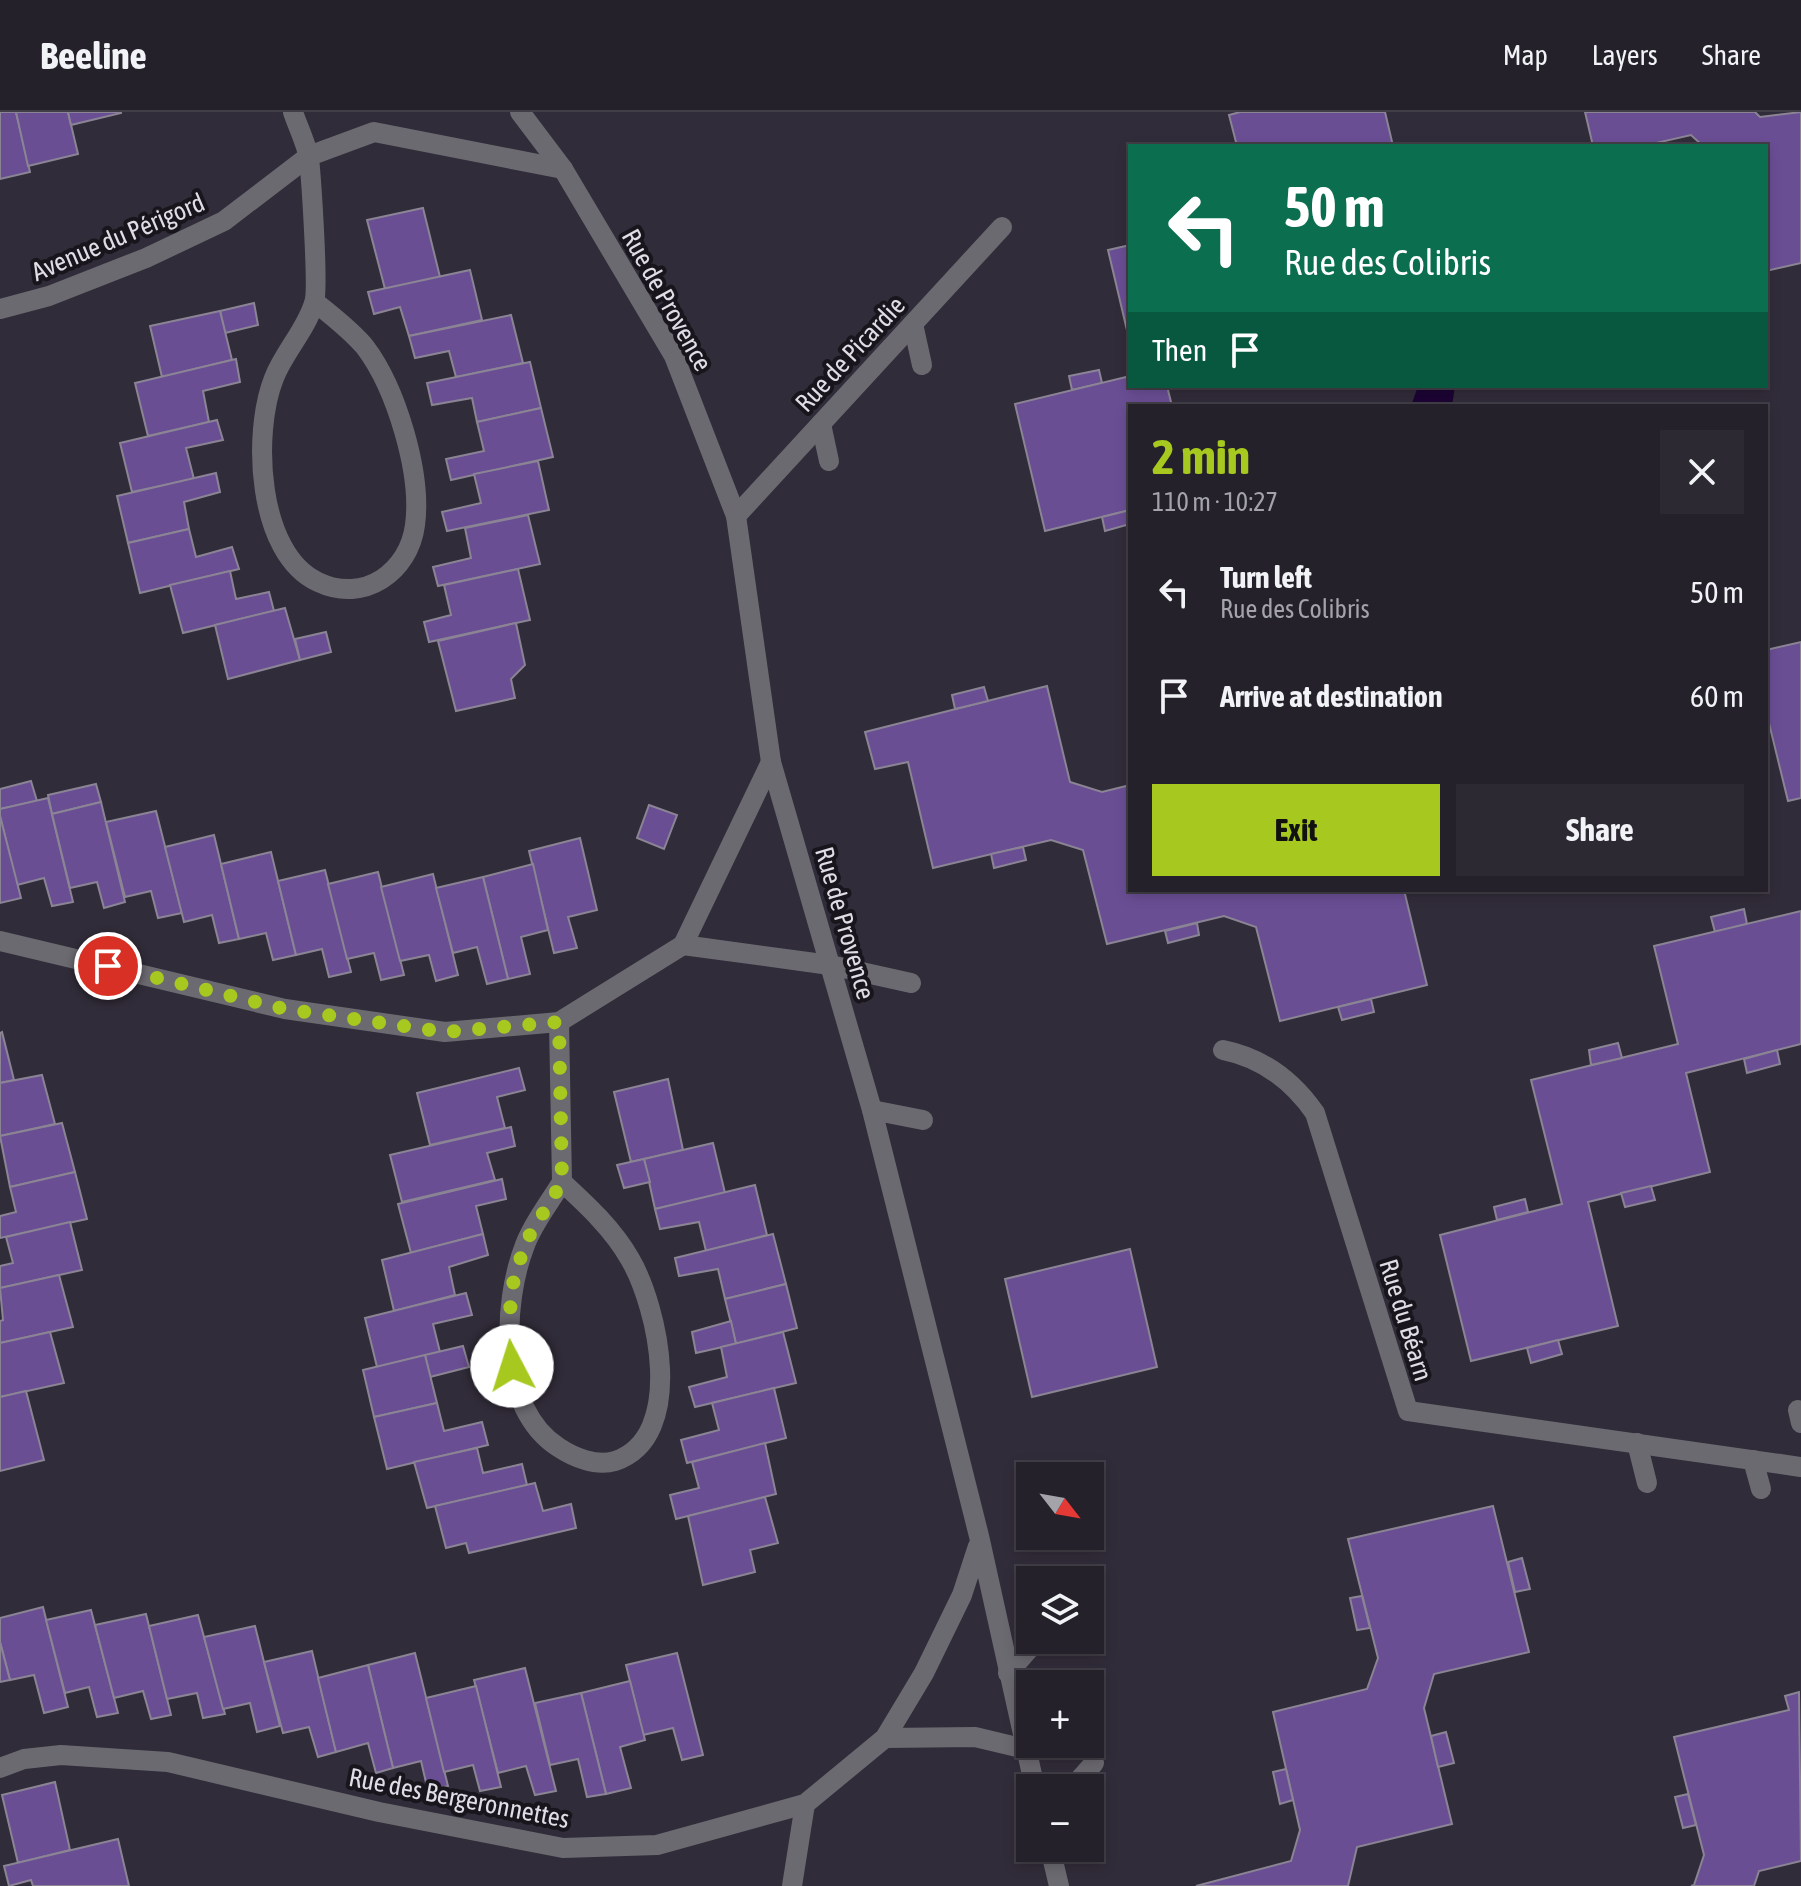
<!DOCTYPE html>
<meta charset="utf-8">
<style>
body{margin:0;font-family:"Asap Condensed",sans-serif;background:#2d2933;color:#f1f3f6;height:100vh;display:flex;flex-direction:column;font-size:30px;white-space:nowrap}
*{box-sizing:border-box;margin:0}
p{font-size:26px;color:#a3a3a9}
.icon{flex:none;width:44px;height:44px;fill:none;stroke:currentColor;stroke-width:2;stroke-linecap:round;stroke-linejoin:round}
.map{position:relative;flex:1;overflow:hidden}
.side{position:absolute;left:1128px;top:292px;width:640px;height:488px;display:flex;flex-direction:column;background:#25212b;border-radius:0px;box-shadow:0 4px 12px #0003,0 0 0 2px #423e47}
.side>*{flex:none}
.banner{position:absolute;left:1128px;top:32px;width:640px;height:244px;border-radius:0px;box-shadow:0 4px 12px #0003,0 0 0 2px #423e47;background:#0b6e4f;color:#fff;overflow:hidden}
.needle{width:52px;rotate:121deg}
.tools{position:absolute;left:1016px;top:1350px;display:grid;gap:16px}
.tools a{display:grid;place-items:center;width:88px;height:88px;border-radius:0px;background:#25212b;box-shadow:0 4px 12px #0003,0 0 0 2px #423e47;font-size:40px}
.pin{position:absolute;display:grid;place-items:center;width:68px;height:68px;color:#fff;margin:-34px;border:4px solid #fff;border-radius:50%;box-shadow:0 2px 8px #0007}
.me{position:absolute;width:88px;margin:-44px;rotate:355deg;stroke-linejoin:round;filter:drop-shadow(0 0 6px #0008)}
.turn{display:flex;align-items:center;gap:28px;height:168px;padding:0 24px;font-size:36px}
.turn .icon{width:104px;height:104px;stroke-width:2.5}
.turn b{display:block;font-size:56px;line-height:68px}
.then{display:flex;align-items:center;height:76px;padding:0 24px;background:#0003;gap:16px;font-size:30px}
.round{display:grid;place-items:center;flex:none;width:84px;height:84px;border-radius:0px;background:#2d2933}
.headline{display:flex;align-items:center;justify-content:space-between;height:136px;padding:0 24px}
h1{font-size:48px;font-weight:700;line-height:60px;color:#a7c81f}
.button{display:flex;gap:16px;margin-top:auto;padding:16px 24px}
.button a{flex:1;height:92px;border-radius:0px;background:#a7c81f;color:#111;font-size:32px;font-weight:700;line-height:92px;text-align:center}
.button a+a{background:#2d2933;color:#f1f3f6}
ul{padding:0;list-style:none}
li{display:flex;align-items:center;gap:24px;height:104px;padding:0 24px}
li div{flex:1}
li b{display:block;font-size:30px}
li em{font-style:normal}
header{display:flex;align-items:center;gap:48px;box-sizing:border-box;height:112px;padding:0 40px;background:#25212b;border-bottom:2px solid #423e47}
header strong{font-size:38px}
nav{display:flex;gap:44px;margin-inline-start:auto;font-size:28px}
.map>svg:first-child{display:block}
</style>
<header>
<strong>Beeline</strong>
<nav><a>Map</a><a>Layers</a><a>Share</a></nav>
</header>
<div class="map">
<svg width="1801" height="1774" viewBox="0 0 1801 1774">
<rect width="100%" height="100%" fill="#312c39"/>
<polygon fill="#1c0434" points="1418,274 1455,274 1452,294 1411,294"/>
<g fill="#6a4e94" stroke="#8a8494" stroke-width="2">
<polygon points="0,0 16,0 30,60 0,67"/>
<polygon points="16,0 68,0 78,42 28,54"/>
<polygon points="68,0 121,0 121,1 71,13"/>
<polygon points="1240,0 1385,0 1393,34 1237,34 1229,3"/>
<polygon points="1585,0 1755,0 1760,5 1801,0 1801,151 1766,159 1766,34 1703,34 1691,23 1643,34 1593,34"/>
<polygon points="423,96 440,165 385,177 367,108"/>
<polygon points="1130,133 1130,231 1108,138"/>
<polygon points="470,158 482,208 409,224 400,195 374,202 368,180"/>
<polygon points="254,191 258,213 225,221 220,199"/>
<polygon points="220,199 232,248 162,265 150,214"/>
<polygon points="511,203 523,251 456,265 449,239 415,246 409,224"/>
<polygon points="236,247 240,270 203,279 209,310 148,324 135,271"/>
<polygon points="530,250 541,296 477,310 472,286 432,293 427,271"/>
<polygon points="1099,258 1102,271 1072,278 1069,264"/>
<polygon points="1130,264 1130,274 1167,274 1172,294 1130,294 1130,398 1045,419 1015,292"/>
<polygon points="541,296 553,345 451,368 446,347 484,339 477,310"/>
<polygon points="217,308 223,328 186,336 194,367 132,380 120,331"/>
<polygon points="538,349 549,398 447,419 442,400 481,391 474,362"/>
<polygon points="216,361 220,380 184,390 189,417 128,431 117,384"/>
<polygon points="1130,398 1130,412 1105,419 1102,405"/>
<polygon points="528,403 540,452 438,474 433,455 471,446 465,416"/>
<polygon points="189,417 196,445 232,435 239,457 140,481 128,431"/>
<polygon points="518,457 530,508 429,530 424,510 451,503 444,473"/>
<polygon points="230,459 236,487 269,480 274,499 183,521 170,473"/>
<polygon points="285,496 300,548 228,567 215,513"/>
<polygon points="516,511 525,553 511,567 515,586 456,599 438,529"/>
<polygon points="326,520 331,540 300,548 295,527"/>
<polygon points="1801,530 1801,686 1788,689 1766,599 1766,538"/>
<polygon points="1047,574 1070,670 1102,680 1130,673 1130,778 1404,778 1427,873 1280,909 1256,815 1224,804 1107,832 1083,738 1051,728 933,756 908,650 875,657 865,620"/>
<polygon points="984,575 988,589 955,597 952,583"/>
<polygon points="31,669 37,689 0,697 0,677"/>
<polygon points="96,672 101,690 52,702 48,683"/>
<polygon points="48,686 73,790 52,794 44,766 17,773 0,704 0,697"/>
<polygon points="101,690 125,790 104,796 97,770 70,776 52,702"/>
<polygon points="649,693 677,703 664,737 637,726"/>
<polygon points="156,699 182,801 158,806 151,779 125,785 106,710"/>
<polygon points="0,704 21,786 0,791"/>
<polygon points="214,723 239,827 219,831 212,803 184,810 165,735"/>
<polygon points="580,726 597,798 568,805 577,836 554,841 529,739"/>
<polygon points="1023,735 1026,748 994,756 991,742"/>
<polygon points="271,740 296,843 273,848 266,821 239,827 221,752"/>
<polygon points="533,752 548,818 521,825 530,862 508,867 483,765"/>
<polygon points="325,758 351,860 329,865 322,837 296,843 278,769"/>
<polygon points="378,760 404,863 381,868 374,841 347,847 328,772"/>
<polygon points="433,762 458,863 436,869 429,843 400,849 381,775"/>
<polygon points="483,765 508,867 487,872 477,835 453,841 436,776"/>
<polygon points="1744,797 1747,812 1715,820 1711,805"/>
<polygon points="1801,799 1801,932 1686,961 1710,1060 1588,1090 1618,1214 1471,1249 1440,1123 1562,1092 1531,968 1678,932 1654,834"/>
<polygon points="1197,811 1199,823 1168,831 1165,819"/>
<polygon points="1371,887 1374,900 1342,908 1338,895"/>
<polygon points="2,920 14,968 0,971 0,921"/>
<polygon points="1618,931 1622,946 1591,953 1589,938"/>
<polygon points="1777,938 1780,952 1747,961 1744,947"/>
<polygon points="519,956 525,978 497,985 505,1016 430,1033 417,981"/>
<polygon points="42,963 55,1012 0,1024 0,971"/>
<polygon points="668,967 683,1038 631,1050 614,980"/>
<polygon points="62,1011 75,1060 10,1075 0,1024"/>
<polygon points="511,1015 515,1034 487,1041 495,1068 402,1090 390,1043"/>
<polygon points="713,1031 725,1081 655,1097 644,1047"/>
<polygon points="644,1047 650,1070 624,1076 617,1053"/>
<polygon points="75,1060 87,1107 0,1126 0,1104 16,1100 10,1075"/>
<polygon points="502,1067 506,1087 476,1094 483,1122 411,1141 398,1092"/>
<polygon points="755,1073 767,1123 706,1139 699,1110 660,1117 655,1097"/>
<polygon points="1651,1074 1655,1088 1625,1095 1621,1081"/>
<polygon points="1525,1087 1528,1100 1497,1108 1494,1095"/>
<polygon points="70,1110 82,1158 0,1176 0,1154 13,1151 6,1125"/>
<polygon points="483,1122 488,1143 449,1155 455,1183 394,1199 382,1148"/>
<polygon points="773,1122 786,1172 725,1187 718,1157 679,1164 675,1146"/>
<polygon points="1130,1137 1157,1255 1032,1285 1005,1167"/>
<polygon points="59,1163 73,1215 0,1231 0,1209 3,1208 0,1176"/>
<polygon points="786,1172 797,1216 736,1232 725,1187"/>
<polygon points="466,1181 472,1203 433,1212 440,1240 377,1255 365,1206"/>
<polygon points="731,1209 736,1232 696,1241 692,1220"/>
<polygon points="50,1220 64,1271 0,1285 0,1231"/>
<polygon points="783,1220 796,1271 695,1295 689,1275 727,1265 721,1235"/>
<polygon points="1558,1228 1562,1242 1531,1251 1527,1236"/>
<polygon points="463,1234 469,1255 430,1265 425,1243"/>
<polygon points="425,1243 437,1291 374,1305 363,1258"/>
<polygon points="774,1276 786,1326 687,1351 681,1328 719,1318 712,1291"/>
<polygon points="26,1279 44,1348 0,1359 0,1285"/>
<polygon points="437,1291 444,1319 482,1310 488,1333 387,1357 374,1305"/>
<polygon points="765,1331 776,1382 676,1407 670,1383 699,1376 692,1350"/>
<polygon points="477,1336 483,1361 522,1352 527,1373 427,1396 414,1350"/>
<polygon points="535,1371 543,1399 571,1392 576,1416 469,1441 466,1431 446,1436 435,1394"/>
<polygon points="765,1385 778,1431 750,1438 755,1460 703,1473 688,1404"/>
<polygon points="1493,1394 1529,1540 1434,1562 1424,1596 1452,1712 1357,1735 1348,1774 1196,1774 1291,1749 1300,1718 1273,1600 1367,1577 1378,1546 1348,1427"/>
<polygon points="1522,1446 1530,1477 1515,1480 1508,1450"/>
<polygon points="1362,1484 1370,1516 1357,1518 1350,1486"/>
<polygon points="43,1495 68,1595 44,1601 34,1563 10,1568 0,1530 0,1506"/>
<polygon points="91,1498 118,1601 97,1605 89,1575 65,1581 46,1508"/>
<polygon points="146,1502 171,1603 151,1607 143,1579 114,1586 95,1513"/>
<polygon points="198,1503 225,1602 203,1606 197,1581 167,1587 149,1514"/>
<polygon points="255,1514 280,1614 257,1620 250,1591 223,1597 204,1525"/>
<polygon points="0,1530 10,1568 0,1570"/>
<polygon points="312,1539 336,1640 318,1645 309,1615 283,1621 264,1550"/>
<polygon points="415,1541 448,1674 428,1679 421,1649 393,1656 368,1553"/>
<polygon points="677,1541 703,1643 682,1648 673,1616 643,1623 626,1553"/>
<polygon points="368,1553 393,1656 376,1661 368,1631 336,1640 318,1566"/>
<polygon points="525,1556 556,1679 535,1683 526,1654 498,1661 474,1568"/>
<polygon points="630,1569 645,1628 620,1635 631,1676 606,1682 581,1581"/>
<polygon points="476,1574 501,1675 480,1679 473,1653 444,1660 426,1586"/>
<polygon points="1799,1580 1801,1749 1759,1759 1754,1774 1691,1774 1694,1773 1704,1743 1674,1625 1789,1598 1785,1584"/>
<polygon points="581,1581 606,1682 587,1685 578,1647 550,1653 535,1591"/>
<polygon points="1446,1620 1454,1651 1438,1655 1431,1624"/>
<polygon points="1286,1657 1293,1688 1280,1692 1273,1660"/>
<polygon points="55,1670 70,1738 18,1751 2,1683"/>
<polygon points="1688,1682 1696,1713 1683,1716 1675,1685"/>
<polygon points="118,1727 129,1774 33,1774 31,1768 9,1774 4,1754"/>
</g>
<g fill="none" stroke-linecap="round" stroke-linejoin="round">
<g stroke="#6c6a71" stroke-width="20">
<path d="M293,0C298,15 306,31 309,46C311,65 319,178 314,191C306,218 284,240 274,266C252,321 257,442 318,470C364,492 409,460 415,413C422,361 396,276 365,235C351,218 332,204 315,190"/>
<polyline points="520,0 563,57 674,244 736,404 771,650 872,998 979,1424 1035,1676"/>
<polyline points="0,197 49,184 146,146 224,109 309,44 374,20 563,57"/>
<polyline points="913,212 922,253"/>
<polyline points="821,312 829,349"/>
<polyline points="736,404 1002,115"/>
<polyline points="0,829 285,897 445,920 559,910 683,833"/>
<polyline points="683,833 830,853 911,871"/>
<polyline points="683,833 771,650"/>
<path d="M559,910L562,1070C587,1093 613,1117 630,1147C658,1195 687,1325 615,1349C596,1355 573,1345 558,1335C498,1296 502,1192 525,1133C533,1111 550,1090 562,1070"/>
<path d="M1223,938C1263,946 1292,968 1315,1001L1408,1299L1801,1355"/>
<polyline points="872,998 923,1008"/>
<polyline points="1798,1298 1801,1311"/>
<polyline points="1637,1331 1647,1371"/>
<polyline points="1753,1348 1761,1377"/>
<polyline points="1008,1561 1037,1528"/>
<polyline points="885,1626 975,1625 1025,1637"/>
<polyline points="0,1656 24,1647 61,1643 168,1650 379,1700 563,1736 657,1733 805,1692 885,1626 924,1561 962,1483 978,1434"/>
<polyline points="1072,1676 1094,1651"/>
<polyline points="1050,1736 1059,1774"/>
<polyline points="792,1774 805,1692"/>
</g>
</g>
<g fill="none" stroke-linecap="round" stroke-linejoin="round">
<polyline stroke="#a7c81f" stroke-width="14" stroke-dasharray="0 25.2" points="108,854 285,897 445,920 559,910 562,1070 525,1131 510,1182 512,1254"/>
</g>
<g text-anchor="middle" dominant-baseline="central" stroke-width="8" stroke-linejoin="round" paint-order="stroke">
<g font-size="26" fill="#e0dde6" stroke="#18151c">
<text transform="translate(118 125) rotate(-23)">Avenue du Périgord</text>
<text transform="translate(667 188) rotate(61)">Rue de Provence</text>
<text transform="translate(850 242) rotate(-47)">Rue de Picardie</text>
<text transform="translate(845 811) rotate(74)">Rue de Provence</text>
<text transform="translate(1406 1208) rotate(73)">Rue du Béarn</text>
<text transform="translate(459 1686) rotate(11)">Rue des Bergeronnettes</text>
</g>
</g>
</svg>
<div class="tools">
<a><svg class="needle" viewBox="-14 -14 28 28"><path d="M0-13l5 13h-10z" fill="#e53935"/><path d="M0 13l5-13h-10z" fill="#a3a3a9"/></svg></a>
<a><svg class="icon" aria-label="layers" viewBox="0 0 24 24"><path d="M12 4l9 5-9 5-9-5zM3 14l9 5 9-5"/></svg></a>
<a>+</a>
<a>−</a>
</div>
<div class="pin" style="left:108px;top:854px;background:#d93025"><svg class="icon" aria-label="arrive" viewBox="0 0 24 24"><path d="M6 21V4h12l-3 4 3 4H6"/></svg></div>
<svg class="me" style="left:512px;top:1254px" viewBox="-20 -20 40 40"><circle r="19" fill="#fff"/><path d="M0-13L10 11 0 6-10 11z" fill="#a7c81f"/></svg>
<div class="banner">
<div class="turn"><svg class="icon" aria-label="left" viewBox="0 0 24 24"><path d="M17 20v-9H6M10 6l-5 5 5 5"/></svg><div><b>50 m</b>Rue des Colibris</div></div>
<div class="then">Then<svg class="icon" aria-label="arrive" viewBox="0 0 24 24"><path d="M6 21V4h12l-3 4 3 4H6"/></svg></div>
</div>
<section class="side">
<div class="headline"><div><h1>2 min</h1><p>110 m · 10:27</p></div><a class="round"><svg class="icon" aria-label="close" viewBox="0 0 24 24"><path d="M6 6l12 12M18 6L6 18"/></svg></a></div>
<ul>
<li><svg class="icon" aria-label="left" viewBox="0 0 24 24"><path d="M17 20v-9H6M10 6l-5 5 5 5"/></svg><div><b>Turn left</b><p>Rue des Colibris</p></div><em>50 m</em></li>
<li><svg class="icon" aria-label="arrive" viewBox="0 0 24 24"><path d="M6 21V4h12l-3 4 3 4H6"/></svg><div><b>Arrive at destination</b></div><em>60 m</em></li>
</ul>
<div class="button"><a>Exit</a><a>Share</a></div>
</section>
</div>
